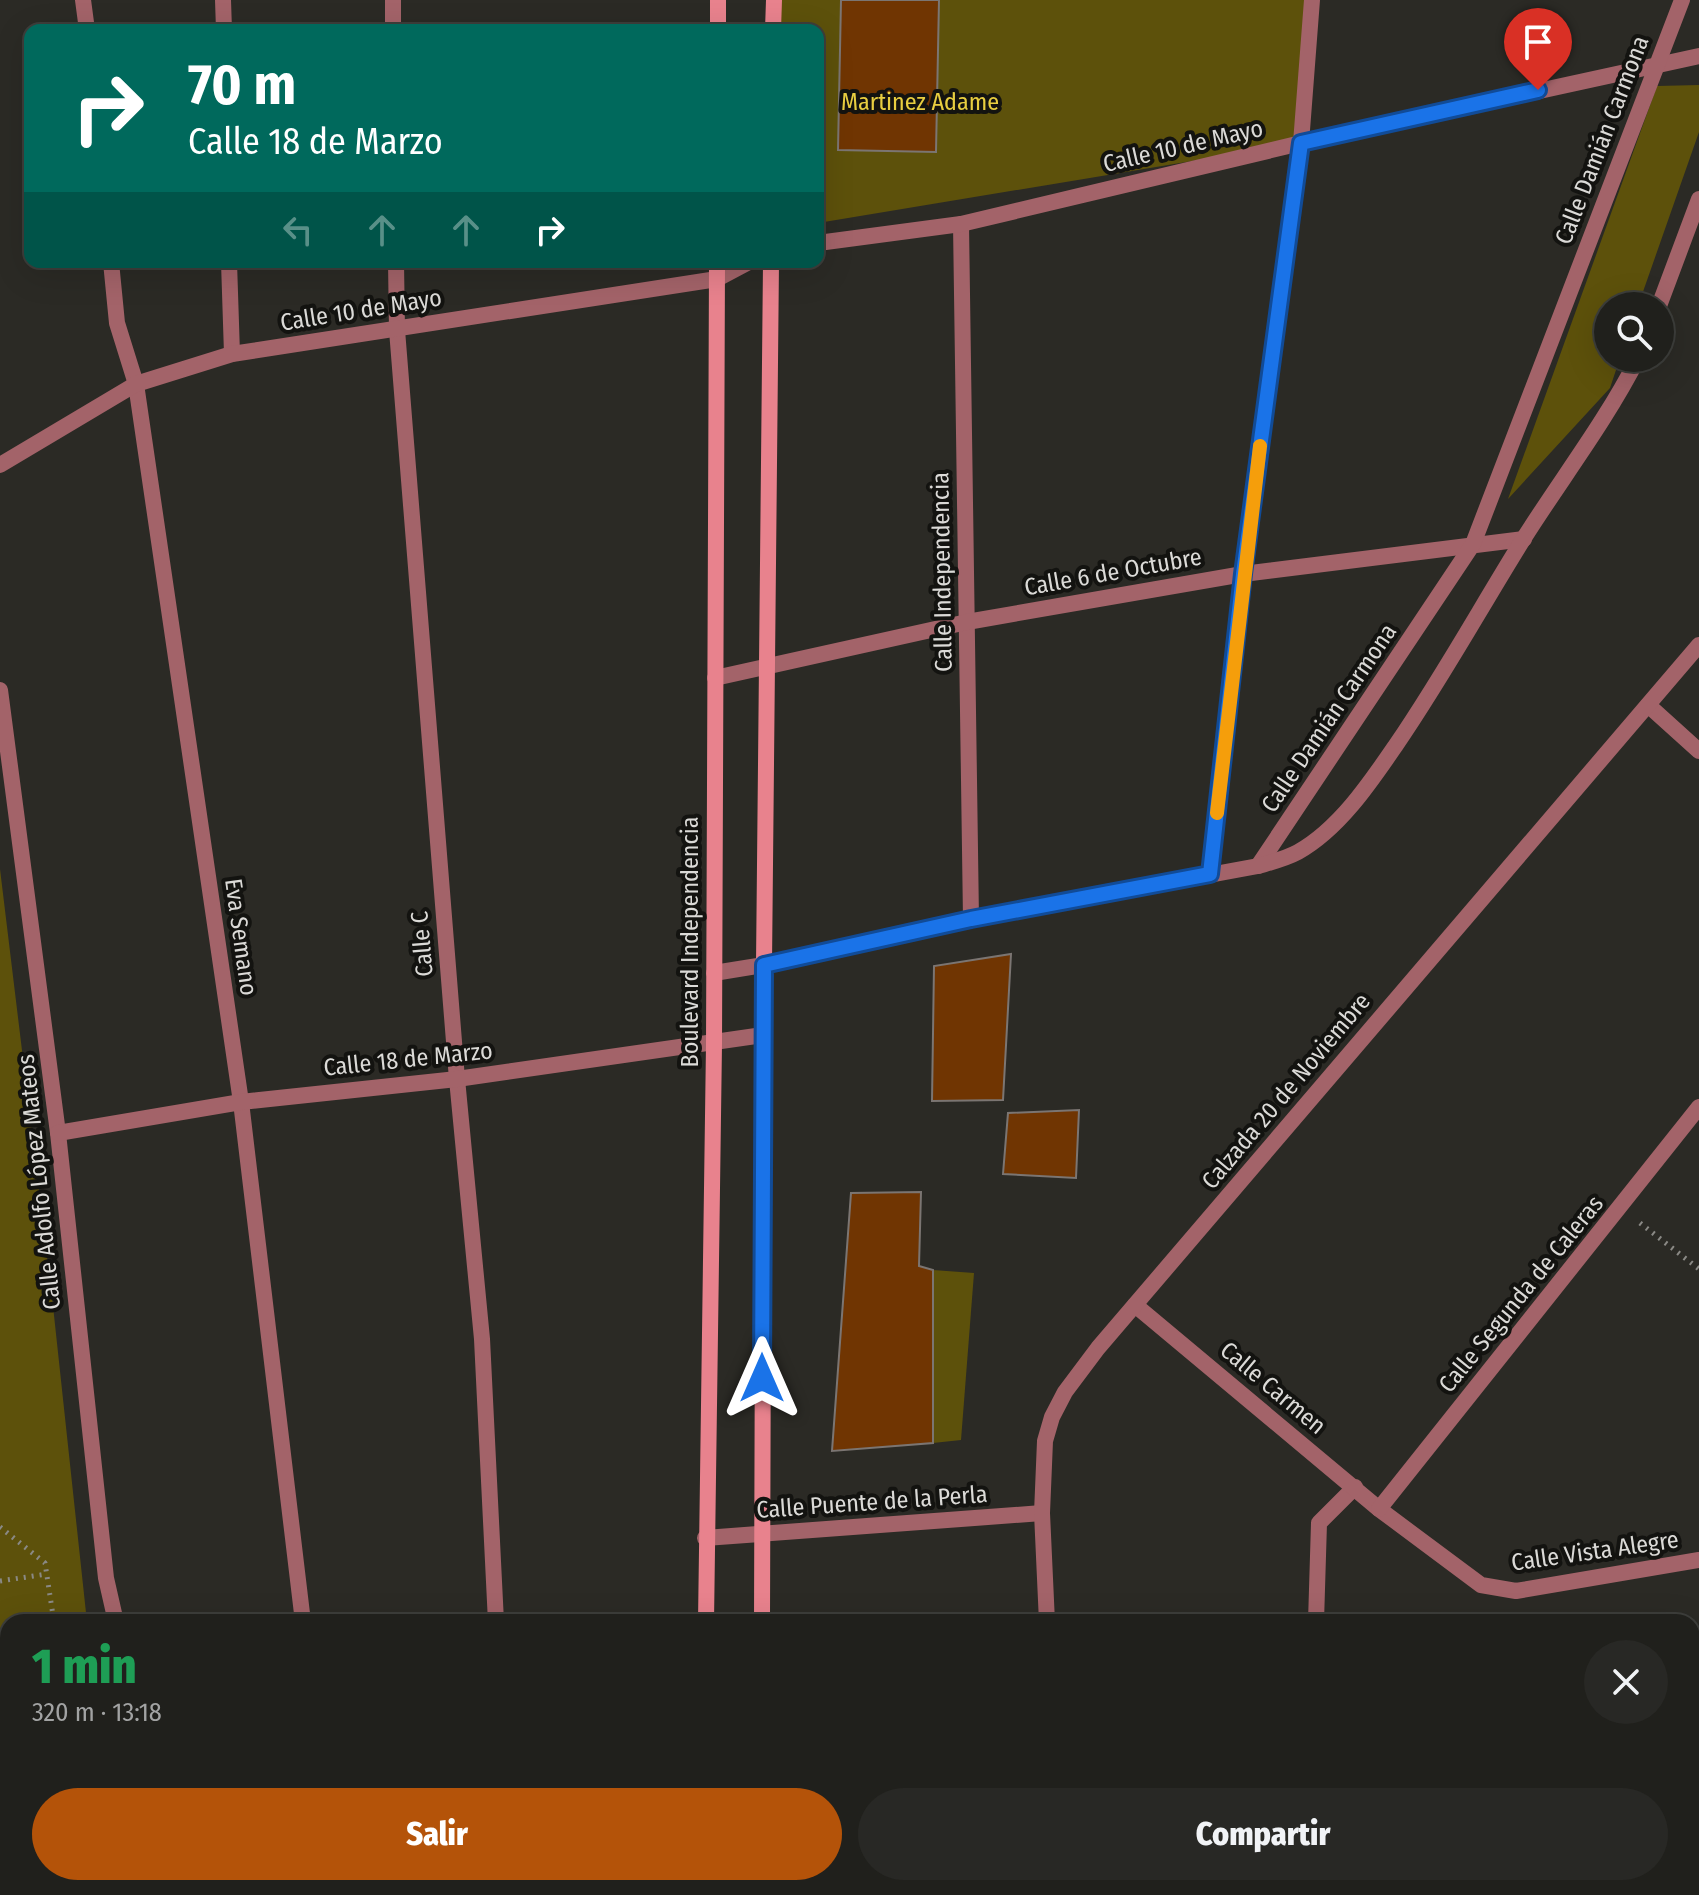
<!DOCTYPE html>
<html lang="es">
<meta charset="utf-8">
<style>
body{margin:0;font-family:"Fira Sans Condensed",sans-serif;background:#282825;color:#f1f3f6;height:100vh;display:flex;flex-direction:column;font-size:30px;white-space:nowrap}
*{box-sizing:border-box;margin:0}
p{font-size:26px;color:#a2a3a3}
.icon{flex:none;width:44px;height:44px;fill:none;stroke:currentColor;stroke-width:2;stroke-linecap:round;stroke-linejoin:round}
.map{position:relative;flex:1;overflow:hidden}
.details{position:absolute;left:0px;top:1614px;width:1700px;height:282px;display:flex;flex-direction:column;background:#20201c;border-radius:24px 24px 0 0;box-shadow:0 8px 32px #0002,0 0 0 2px #3d3e3b}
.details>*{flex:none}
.hud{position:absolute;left:24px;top:24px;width:800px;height:244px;border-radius:16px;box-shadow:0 8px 32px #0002,0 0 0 2px #3d3e3b;background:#00695c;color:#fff;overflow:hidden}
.fabs{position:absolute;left:1594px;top:292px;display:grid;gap:16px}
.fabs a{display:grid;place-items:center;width:80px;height:80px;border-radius:50%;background:#20201c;box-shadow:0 8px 32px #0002,0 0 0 2px #3d3e3b;font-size:40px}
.pin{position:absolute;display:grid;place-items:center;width:68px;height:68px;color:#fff;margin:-82px -34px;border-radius:50% 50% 50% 0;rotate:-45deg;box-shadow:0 0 8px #0007}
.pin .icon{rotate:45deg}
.me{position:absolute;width:88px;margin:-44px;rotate:0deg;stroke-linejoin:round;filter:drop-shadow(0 0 6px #0008)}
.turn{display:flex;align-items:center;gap:28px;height:168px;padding:0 32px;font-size:36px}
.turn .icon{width:104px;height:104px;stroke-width:2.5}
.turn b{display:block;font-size:56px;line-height:68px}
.lanes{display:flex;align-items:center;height:76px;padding:0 32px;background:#0003;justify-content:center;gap:40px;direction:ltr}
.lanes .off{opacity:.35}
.round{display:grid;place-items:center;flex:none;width:84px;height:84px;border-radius:42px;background:#282825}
.overview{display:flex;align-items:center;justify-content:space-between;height:136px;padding:0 32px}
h1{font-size:48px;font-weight:800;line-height:60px;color:#1e9e55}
.action{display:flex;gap:16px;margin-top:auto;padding:16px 32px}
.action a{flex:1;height:92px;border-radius:48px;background:#b45309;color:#fff;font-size:32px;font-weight:800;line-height:92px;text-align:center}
.action a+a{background:#282825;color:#f1f3f6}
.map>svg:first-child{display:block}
</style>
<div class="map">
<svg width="1699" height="1895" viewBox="0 0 1699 1895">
<rect width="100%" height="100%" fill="#2b2a25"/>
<g fill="#5d510b">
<polygon points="778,0 1317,0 1301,143 818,223 818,30 778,30"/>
<polygon points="1699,85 1699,132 1638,306 1608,306 1608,358 1620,358 1610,388 1508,499 1657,86"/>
<polygon points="0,869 53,1306 87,1622 8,1622 8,1803 0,1804"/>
<polygon points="933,1270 974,1273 961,1440 933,1443"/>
</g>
<g fill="#703502" stroke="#7b7572" stroke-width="2">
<polygon points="841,0 939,0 936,152 838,150"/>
<polygon points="1011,954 1003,1100 932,1101 934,966"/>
<polygon points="1079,1110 1076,1178 1003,1174 1008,1113"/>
<polygon points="921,1192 919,1266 933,1270 933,1443 832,1451 851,1193"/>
</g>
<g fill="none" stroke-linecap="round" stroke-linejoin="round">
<g stroke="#8a8985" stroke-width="5" stroke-dasharray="2 6" stroke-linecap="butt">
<polyline points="1640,1223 1699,1269"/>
<polyline points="0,1527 45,1563 54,1622"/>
<polyline points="0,1581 47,1574"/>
<polyline points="0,1743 8,1742"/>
<polyline points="1692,1761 1699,1762"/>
</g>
<g stroke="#a36369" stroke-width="16">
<polyline points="961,224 971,919"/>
<polyline points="1316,1622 1319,1523 1355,1487"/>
<polyline points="1322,1888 1322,1895"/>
</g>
<g stroke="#a36369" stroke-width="16">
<polyline points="83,0 87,30"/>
<polyline points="223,0 224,30"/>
<polyline points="393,0 393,30"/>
<polyline points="818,243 961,224 1301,143 1699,56"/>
<polyline points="111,262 117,323 136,384 241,1102 303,1622"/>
<polyline points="229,262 232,354"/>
<polyline points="396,262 397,330 457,1079 482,1339 496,1622"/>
<polyline points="1659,306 1699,199"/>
<polyline points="0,465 136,384 232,354 717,279 749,262"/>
<polyline points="715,678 967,622 1243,574 1524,539"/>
<polyline points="0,690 58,1133 106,1578 116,1622"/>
<polyline points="1648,705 1699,751"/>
<polyline points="1258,866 1473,544 1682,0"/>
<polyline points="1210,874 1243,574 1301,143 1312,0"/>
<path d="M714,973L764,965L971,919L1258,866C1272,862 1285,859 1298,852C1339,829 1370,783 1396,745C1442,678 1481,607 1524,538C1562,478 1606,421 1638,358"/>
<polyline points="58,1133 241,1102 457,1079 763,1035"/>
<polyline points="1135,1305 1379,1509 1481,1585 1516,1591 1699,1560"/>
<polyline points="1379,1509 1699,1107"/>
<polyline points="705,1538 1042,1513"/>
<polyline points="1047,1622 1042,1513 1045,1441 1052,1417 1065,1392 1098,1348 1699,645"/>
<polyline points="0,1843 8,1842"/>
<polyline points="170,1888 171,1895"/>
<polyline points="336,1888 337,1895"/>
<polyline points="1058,1888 1058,1895"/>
</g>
<g stroke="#e8828d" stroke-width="16">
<polyline points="718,30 718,0"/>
<polyline points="773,30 774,0"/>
<polyline points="706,1622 714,1044 717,262"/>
<polyline points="762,1622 764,965 771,262"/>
<polyline points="702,1895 702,1888"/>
<polyline points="762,1895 762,1888"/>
</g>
</g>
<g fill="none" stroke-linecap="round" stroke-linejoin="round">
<defs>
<polyline id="route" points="762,1378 764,965 971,919 1210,874 1243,574 1301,143 1538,90"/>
</defs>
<use href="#route" stroke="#114b97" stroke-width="20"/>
<use href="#route" stroke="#1a73e8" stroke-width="14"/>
<polyline stroke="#f59e0b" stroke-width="14" points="1217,813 1260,446"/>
</g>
<g text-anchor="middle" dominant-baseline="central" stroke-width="8" stroke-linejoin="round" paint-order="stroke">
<g font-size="24" fill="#e8ce40" stroke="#131310">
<text x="920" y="102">Martinez Adame</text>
</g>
<g font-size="24" fill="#dbdad7" stroke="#131310">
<text transform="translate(1602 140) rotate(-69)">Calle Damián Carmona</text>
<text transform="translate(1183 146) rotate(-13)">Calle 10 de Mayo</text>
<text transform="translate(361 310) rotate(-9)">Calle 10 de Mayo</text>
<text transform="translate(942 572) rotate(-91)">Calle Independencia</text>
<text transform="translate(1113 572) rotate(-10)">Calle 6 de Octubre</text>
<text transform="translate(1329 718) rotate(-56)">Calle Damián Carmona</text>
<text transform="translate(241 937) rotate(82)">Eva Semano</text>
<text transform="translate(690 942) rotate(-90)">Boulevard Independencia</text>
<text transform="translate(422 944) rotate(-95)">Calle C</text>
<text transform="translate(408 1059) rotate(-6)">Calle 18 de Marzo</text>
<text transform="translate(1286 1091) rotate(-50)">Calzada 20 de Noviembre</text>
<text transform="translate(39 1182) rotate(-96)">Calle Adolfo López Mateos</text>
<text transform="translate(1521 1294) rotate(-51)">Calle Segunda de Caleras</text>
<text transform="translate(1273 1388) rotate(40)">Calle Carmen</text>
<text transform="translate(872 1502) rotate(-4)">Calle Puente de la Perla</text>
<text transform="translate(1595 1551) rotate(-8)">Calle Vista Alegre</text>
</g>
</g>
</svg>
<div class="fabs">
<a><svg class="icon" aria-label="search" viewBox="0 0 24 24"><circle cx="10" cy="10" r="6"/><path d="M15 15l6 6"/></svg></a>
</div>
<div class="pin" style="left:1538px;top:90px;background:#d93025"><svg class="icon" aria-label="arrive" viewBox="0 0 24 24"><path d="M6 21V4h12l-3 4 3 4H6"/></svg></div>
<svg class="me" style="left:762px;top:1378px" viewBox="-20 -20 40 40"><path d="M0-17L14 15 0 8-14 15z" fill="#1a73e8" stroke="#fff" stroke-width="4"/></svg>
<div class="hud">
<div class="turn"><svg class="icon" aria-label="right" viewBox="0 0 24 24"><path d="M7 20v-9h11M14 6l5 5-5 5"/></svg><div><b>70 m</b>Calle 18 de Marzo</div></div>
<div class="lanes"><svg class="icon off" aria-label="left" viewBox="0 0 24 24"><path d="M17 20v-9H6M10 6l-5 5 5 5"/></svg><svg class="icon off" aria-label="ahead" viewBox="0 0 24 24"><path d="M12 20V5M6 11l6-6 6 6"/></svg><svg class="icon off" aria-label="ahead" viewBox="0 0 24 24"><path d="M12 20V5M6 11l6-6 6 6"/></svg><svg class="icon" aria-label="right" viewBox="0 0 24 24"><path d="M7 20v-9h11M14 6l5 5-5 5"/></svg></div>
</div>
<section class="details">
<div class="overview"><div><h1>1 min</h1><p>320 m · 13:18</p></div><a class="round"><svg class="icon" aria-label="close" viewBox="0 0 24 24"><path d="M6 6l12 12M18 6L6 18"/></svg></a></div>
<div class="action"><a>Salir</a><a>Compartir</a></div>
</section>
</div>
